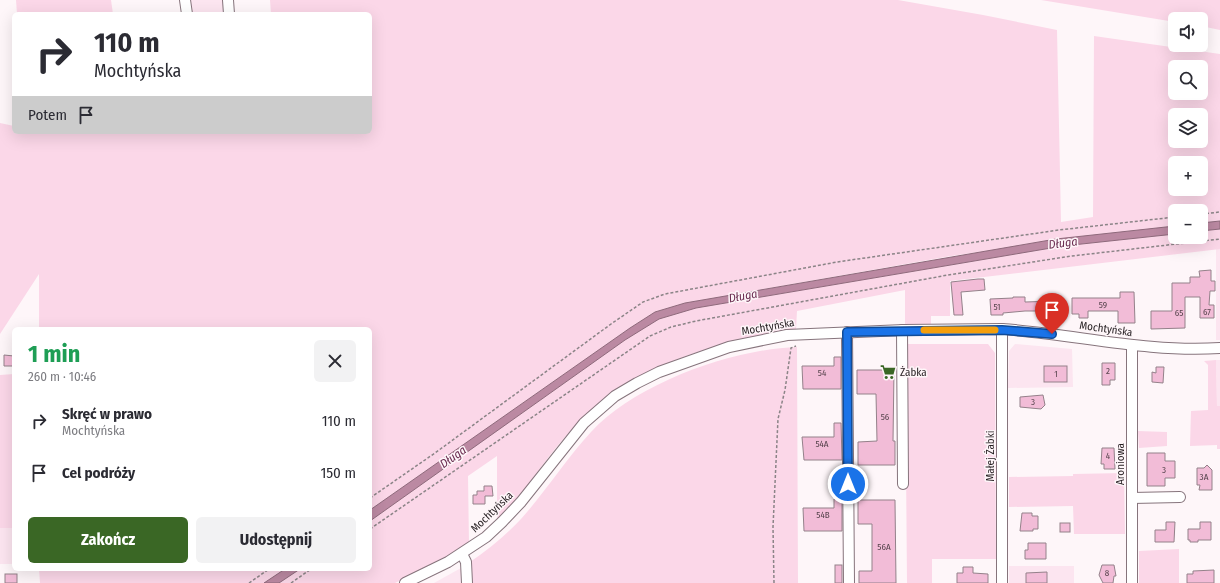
<!DOCTYPE html>
<html lang="pl">
<meta charset="utf-8">
<style>
body{margin:0;font-family:"Fira Sans Condensed",sans-serif;background:#f2f2f3;color:#2b2b33;height:100vh;display:flex;flex-direction:column;font-size:15px;white-space:nowrap}
*{box-sizing:border-box;margin:0}
p{font-size:13px;color:#7c7c81}
.icon{flex:none;width:22px;height:22px;fill:none;stroke:currentColor;stroke-width:2;stroke-linecap:round;stroke-linejoin:round}
.map{position:relative;flex:1;overflow:hidden}
.drawer{position:absolute;left:12px;top:327px;width:360px;height:244px;display:flex;flex-direction:column;background:#fff;border-radius:6px;box-shadow:0 4px 16px #0002}
.drawer>*{flex:none}
.top-card{position:absolute;left:12px;top:12px;width:360px;height:122px;border-radius:6px;box-shadow:0 4px 16px #0002;background:#fff;color:#2b2b33;overflow:hidden}
.buttons{position:absolute;left:1168px;top:12px;display:grid;gap:8px}
.buttons a{display:grid;place-items:center;width:40px;height:40px;border-radius:6px;background:#fff;box-shadow:0 4px 16px #0002;font-size:20px}
.pin{position:absolute;display:grid;place-items:center;width:34px;height:34px;color:#fff;margin:-41px -17px;border-radius:50% 50% 50% 0;rotate:-45deg;box-shadow:0 0 4px #0007}
.pin .icon{rotate:45deg}
.me{position:absolute;width:44px;margin:-22px;rotate:0deg;stroke-linejoin:round;filter:drop-shadow(0 0 3px #0008)}
.turn{display:flex;align-items:center;gap:14px;height:84px;padding:0 16px;font-size:18px}
.turn .icon{width:52px;height:52px;stroke-width:2.5}
.turn b{display:block;font-size:28px;line-height:34px}
.then{display:flex;align-items:center;height:38px;padding:0 16px;background:#0003;gap:8px;font-size:15px}
.round{display:grid;place-items:center;flex:none;width:42px;height:42px;border-radius:6px;background:#f2f2f3}
.headline{display:flex;align-items:center;justify-content:space-between;height:68px;padding:0 16px}
h1{font-size:24px;font-weight:700;line-height:30px;color:#1e9e55}
.cta{display:flex;gap:8px;margin-top:auto;padding:8px 16px}
.cta a{flex:1;height:46px;border-radius:6px;background:#3a6725;color:#fff;font-size:16px;font-weight:700;line-height:46px;text-align:center}
.cta a+a{background:#f2f2f3;color:#2b2b33}
ul{padding:0;list-style:none}
li{display:flex;align-items:center;gap:12px;height:52px;padding:0 16px}
li div{flex:1}
li b{display:block;font-size:15px}
li em{font-style:normal}
.map>svg:first-child{display:block}
</style>
<div class="map">
<svg width="1220" height="583" viewBox="0 0 1220 583">
<rect width="100%" height="100%" fill="#fef6f9"/>
<g fill="#fce5f0">
<polygon points="189,0 224,0 225,14 191,14"/>
<rect x="1216" y="249" width="4" height="91"/>
<polygon points="1015,344 1072,349 1073,387 1008,388 1009,351"/>
<polygon points="1216,360 1220,360 1220,406 1217,406"/>
<rect x="0" y="528" width="14" height="36"/>
<rect x="1009" y="566" width="65" height="17"/>
<polygon points="461,568 463,569 463,583 434,583"/>
</g>
<g fill="#fbd7e8" fill-rule="evenodd">
<polygon points="16,0 111,0 113,14 17,14"/>
<path d="M270,0H898L983,15L1057,30L1061,222L1093,217L1094,36L1220,54V221L1201,223V211H1175V226L1107,234L951,256L685,303L655,312L630,328L370,510V329H39V274L0,334V123L14,126V132H370V14H271ZM1175,67H1201V93H1175ZM1175,115H1201V141H1175ZM1175,163H1201V189H1175Z"/>
<polygon points="1041,0 1220,0 1220,30 1201,26 1201,19 1175,19 1175,22"/>
<path d="M1220,229V249L950,281V316H931V324L905,326V290L797,311L796,330C715,341 633,366 575,426C546,456 526,492 497,522V456L468,476L469,544L445,559L395,583H279L300,569H370V521L625,340L659,319L696,308L1063,246L1175,234V237H1201V231Z"/>
<polygon points="905,344 988,344 995,353 996,559 932,559 932,583 907,583"/>
<path d="M797,347L798,583H470V562C488,550 506,535 521,519C546,491 566,459 591,432C635,384 732,349 797,347Z"/>
<polygon points="1216,360 1217,406 1220,406 1220,449 1217,449 1217,445 1190,446 1191,411 1208,410 1208,365 1204,361"/>
<polygon points="14,374 14,528 0,528 0,375"/>
<polygon points="1138,431 1167,432 1167,446 1139,448"/>
<polygon points="1124,473 1125,534 1074,534 1073,506 1009,507 1009,477 1073,476 1073,474"/>
<polygon points="1179,549 1179,583 1139,583 1139,551"/>
<polygon points="39,569 285,569 264,583 40,583"/>
</g>
<g fill="#bb89a2" stroke="#8e697b">
<polygon points="1220,221 1220,229 1201,231 1201,223"/>
<polygon points="1175,226 1175,234 1063,246 696,308 659,319 625,340 370,521 370,510 630,328 655,312 685,303 1056,239"/>
<polygon points="285,569 300,569 279,583 264,583"/>
</g>
<g fill="#f2bcd7" stroke="#94818a">
<polygon points="1211,270 1211,281 1215,281 1215,291 1210,291 1209,305 1214,305 1214,318 1200,318 1200,297 1185,297 1185,328 1151,329 1151,311 1172,311 1172,283 1190,283 1190,277 1200,277 1199,271"/>
<polygon points="978,279 984,279 985,290 961,292 963,315 954,315 951,282"/>
<polygon points="1120,292 1134,292 1135,323 1118,323 1118,311 1088,311 1088,318 1079,318 1079,314 1072,314 1072,298 1120,298"/>
<polygon points="1013,297 1025,297 1025,302 1057,301 1057,311 1053,311 1053,313 1042,313 1042,311 1025,311 1003,313 1003,315 991,315 990,299 1013,298"/>
<polygon points="4,355 14,356 14,366 4,366"/>
<polygon points="834,357 841,357 841,389 803,389 802,366 834,366"/>
<polygon points="1102,363 1115,363 1115,380 1110,380 1110,385 1102,385"/>
<rect x="1044" y="366" width="23" height="16"/>
<polygon points="1156,367 1164,367 1163,383 1152,382 1152,372 1156,373"/>
<polygon points="857,370 894,370 893,441 895,441 895,465 858,465 858,442 877,441 876,394 857,394"/>
<polygon points="1043,395 1045,405 1041,409 1020,407 1020,397"/>
<polygon points="834,423 841,423 842,460 804,460 802,437 834,437"/>
<polygon points="1102,448 1114,448 1115,469 1104,469 1104,464 1101,464"/>
<polygon points="1147,453 1165,453 1165,461 1175,461 1175,478 1165,478 1165,486 1147,486"/>
<polygon points="1207,465 1212,470 1212,490 1199,490 1200,485 1197,485 1197,468 1204,468"/>
<polygon points="484,486 492,486 493,496 485,496 485,504 473,504 473,495 477,495 477,491 484,491"/>
<polygon points="834,499 842,499 842,531 804,531 803,508 834,508"/>
<polygon points="858,500 895,500 896,583 859,583 859,571 872,571 872,524 858,524"/>
<polygon points="1022,513 1032,513 1032,516 1038,516 1038,529 1033,529 1033,531 1020,531"/>
<polygon points="1166,522 1175,522 1174,542 1155,542 1155,530 1166,530"/>
<polygon points="1200,522 1211,522 1211,540 1198,540 1198,542 1190,542 1190,540 1188,540 1188,529 1200,529"/>
<rect x="1060" y="523" width="10" height="9"/>
<polygon points="1028,543 1046,543 1046,559 1025,559 1025,550 1028,550"/>
<rect x="835" y="565" width="7" height="18"/>
<polygon points="1102,565 1114,565 1116,576 1114,576 1113,583 1103,583 1099,575"/>
<polygon points="963,567 973,567 973,573 988,574 988,583 957,583 957,573 963,573"/>
<polygon points="1214,570 1214,583 1187,583 1187,574 1193,574 1193,571"/>
<polygon points="1047,572 1047,583 1026,583 1026,573"/>
<rect x="5" y="574" width="12" height="9"/>
</g>
<g fill="none" stroke-linecap="round" stroke-linejoin="round">
<defs>
<g id="minor">
<polyline points="185,0 187,14"/>
<polyline points="228,0 229,14"/>
<polyline points="1002,329 1002,583"/>
<polyline points="902,330 903,484"/>
<polyline points="847,332 849,583"/>
<polyline points="1132,345 1132,583"/>
<polyline points="1132,498 1180,497"/>
<polyline points="462,554 466,562 467,583"/>
<path d="M405,583L448,562L486,537L502,522L521,502L584,423L615,396L637,383L659,372L729,347L787,335L904,330L1002,329C1075,334 1147,353 1220,348"/>
</g>
</defs>
<use href="#minor" stroke="#86747c" stroke-width="12"/>
<g stroke="#8b8487" stroke-width="1.5" stroke-dasharray="3 2" stroke-linecap="butt">
<polyline points="1201,214 1220,212"/>
<polyline points="370,498 435,453 611,324 643,302 665,294 837,262 1059,230 1175,217"/>
<polyline points="370,529 650,336 671,327 696,321 948,275 1072,256 1220,239"/>
<polyline points="249,583 269,569"/>
<polyline points="291,583 311,569"/>
<polyline points="774,583 773,527 778,419 785,390 791,348 796,346"/>
</g>
<use href="#minor" stroke="#fff" stroke-width="10"/>
</g>
<g fill="none" stroke-linecap="round" stroke-linejoin="round">
<defs>
<polyline id="route" points="848,484 847,332 1002,330 1052,334"/>
</defs>
<use href="#route" stroke="#114b97" stroke-width="10"/>
<use href="#route" stroke="#1a73e8" stroke-width="7"/>
<polyline stroke="#f59e0b" stroke-width="7" points="924,330 995,330"/>
</g>
<defs>
<symbol id="supermarket-bare" viewBox="-9 -9 18 18"><path d="M-6-5.5h2.5l.6 2H6L4.5 2H-2.5L-4.4-4H-6ZM-1.5 3.2a1.3 1.3 0 1 0 .1 0ZM3 3.2a1.3 1.3 0 1 0 .1 0Z" fill="#3a6725" stroke="#fef6f9" stroke-width="2.5" paint-order="stroke"/></symbol>
</defs>
<g fill-rule="evenodd">
<use href="#supermarket-bare" x="877" y="361" width="22" height="22"/>
</g>
<g text-anchor="middle" dominant-baseline="central" stroke-width="3" stroke-linejoin="round" paint-order="stroke">
<g font-size="9" fill="#58454e">
<text x="1103" y="305">59</text>
<text x="997" y="307">51</text>
<text x="1207" y="312">67</text>
<text x="1179" y="313">65</text>
<text x="1108" y="371">2</text>
<text x="822" y="373">54</text>
<text x="1056" y="374">1</text>
<text x="1033" y="402">3</text>
<text x="885" y="417">56</text>
<text x="822" y="444">54A</text>
<text x="1108" y="456">4</text>
<text x="1164" y="470">3</text>
<text x="1204" y="477">3A</text>
<text x="823" y="515">54B</text>
<text x="884" y="547">56A</text>
<text x="1107" y="573">8</text>
</g>
<g font-size="11" fill="#241d20" stroke="#fef6f9">
<text transform="translate(768 327) rotate(-10)">Mochtyńska</text>
<text transform="translate(1106 329) rotate(8)">Mochtyńska</text>
<text transform="translate(990 456) rotate(-90)">Małej Żabki</text>
<text transform="translate(1120 464) rotate(-90)">Aroniowa</text>
<text transform="translate(492 512) rotate(-44)">Mochtyńska</text>
</g>
<g font-size="11" fill="#241d20" stroke="#fef6f9" text-anchor="start">
<text x="900" y="372">Żabka</text>
</g>
<g font-size="12" font-style="italic" fill="#6b2d51" stroke="#fef6f9">
<text transform="translate(1063 243) rotate(-7)">Długa</text>
<text transform="translate(743 296) rotate(-10)">Długa</text>
<text transform="translate(453 457) rotate(-35)">Długa</text>
</g>
</g>
</svg>
<div class="buttons">
<a><svg class="icon" aria-label="sound" viewBox="0 0 24 24"><path d="M4 9h4l5-4v14l-5-4H4zM17 9q2 3 0 6"/></svg></a>
<a><svg class="icon" aria-label="search" viewBox="0 0 24 24"><circle cx="10" cy="10" r="6"/><path d="M15 15l6 6"/></svg></a>
<a><svg class="icon" aria-label="layers" viewBox="0 0 24 24"><path d="M12 4l9 5-9 5-9-5zM3 14l9 5 9-5"/></svg></a>
<a>+</a>
<a>−</a>
</div>
<div class="pin" style="left:1052px;top:334px;background:#d93025"><svg class="icon" aria-label="arrive" viewBox="0 0 24 24"><path d="M6 21V4h12l-3 4 3 4H6"/></svg></div>
<svg class="me" style="left:848px;top:484px" viewBox="-20 -20 40 40"><circle r="17" fill="#1a73e8" stroke="#fff" stroke-width="3"/><path d="M0-11L8 9 0 5-8 9z" fill="#fff"/></svg>
<div class="top-card">
<div class="turn"><svg class="icon" aria-label="right" viewBox="0 0 24 24"><path d="M7 20v-9h11M14 6l5 5-5 5"/></svg><div><b>110 m</b>Mochtyńska</div></div>
<div class="then">Potem<svg class="icon" aria-label="arrive" viewBox="0 0 24 24"><path d="M6 21V4h12l-3 4 3 4H6"/></svg></div>
</div>
<section class="drawer">
<div class="headline"><div><h1>1 min</h1><p>260 m · 10:46</p></div><a class="round"><svg class="icon" aria-label="close" viewBox="0 0 24 24"><path d="M6 6l12 12M18 6L6 18"/></svg></a></div>
<ul>
<li><svg class="icon" aria-label="right" viewBox="0 0 24 24"><path d="M7 20v-9h11M14 6l5 5-5 5"/></svg><div><b>Skręć w prawo</b><p>Mochtyńska</p></div><em>110 m</em></li>
<li><svg class="icon" aria-label="arrive" viewBox="0 0 24 24"><path d="M6 21V4h12l-3 4 3 4H6"/></svg><div><b>Cel podróży</b></div><em>150 m</em></li>
</ul>
<div class="cta"><a>Zakończ</a><a>Udostępnij</a></div>
</section>
</div>
